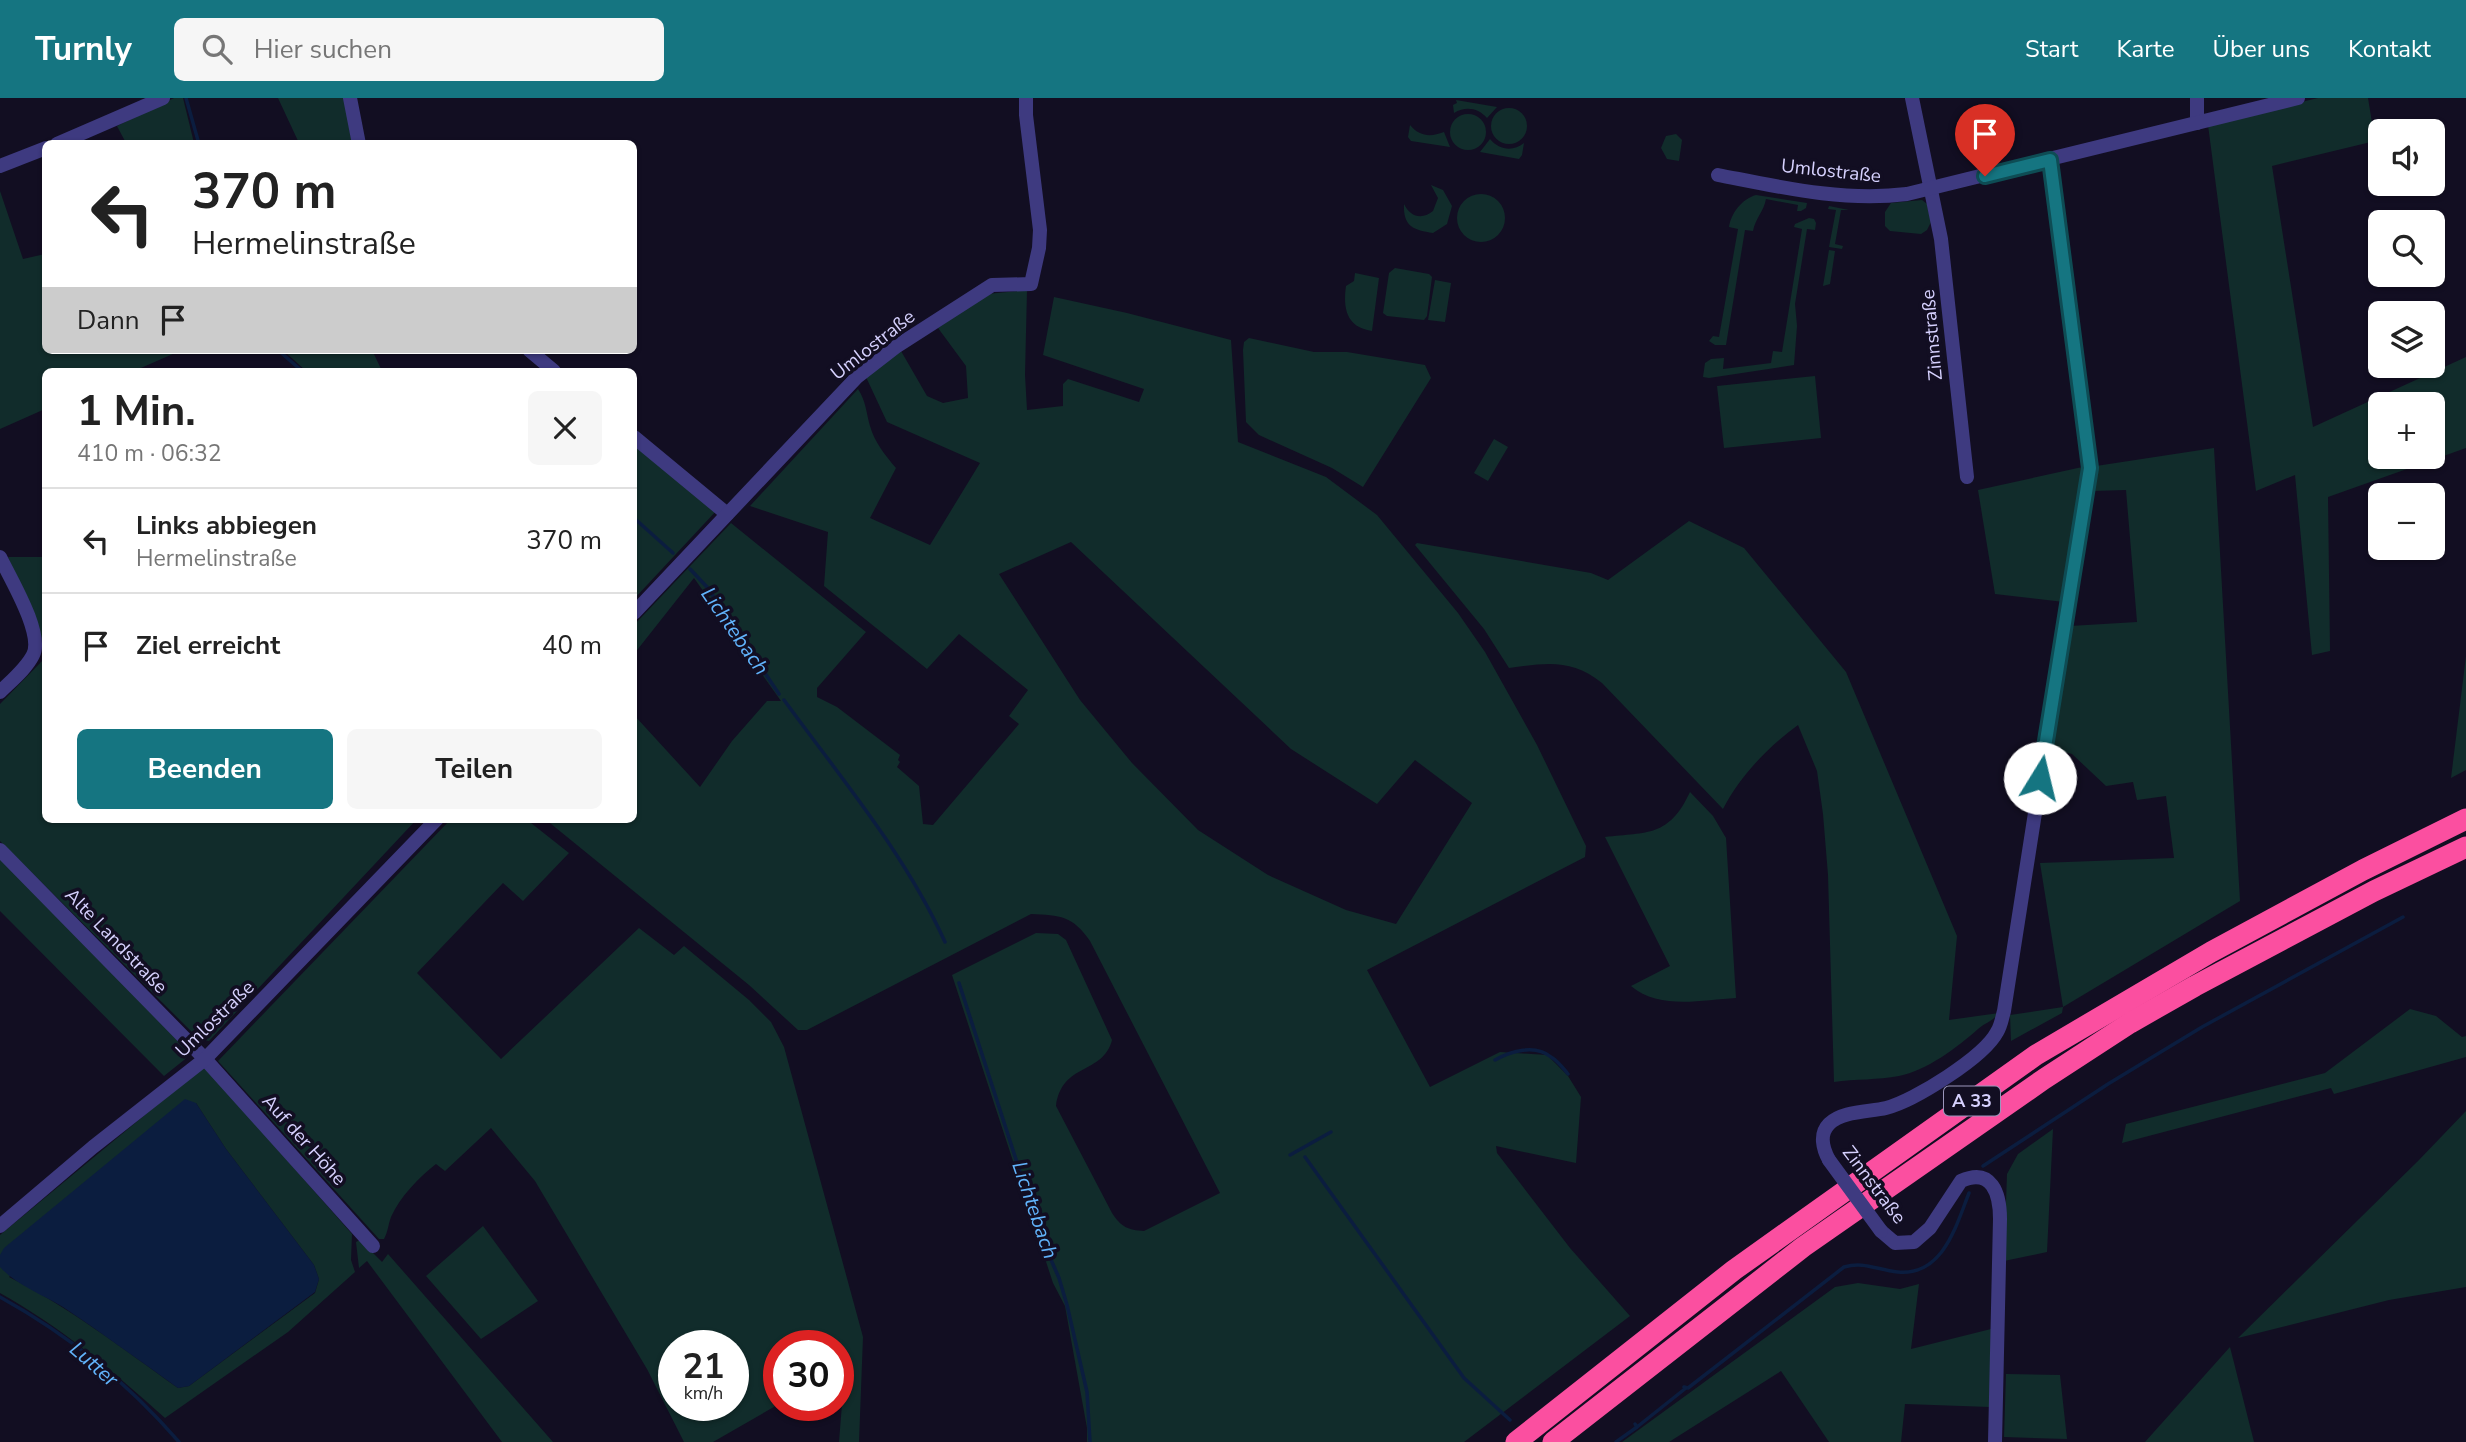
<!DOCTYPE html>
<html lang="de">
<meta charset="utf-8">
<style>
body{margin:0;font-family:"Nunito Sans",sans-serif;background:#f6f6f6;color:#222;height:100vh;display:flex;flex-direction:column;font-size:26px;white-space:nowrap}
*{box-sizing:border-box;margin:0}
p{font-size:23px;color:#767676}
.icon{flex:none;width:38px;height:38px;fill:none;stroke:currentColor;stroke-width:2;stroke-linecap:round;stroke-linejoin:round}
.map{position:relative;flex:1;overflow:hidden}
.drawer{position:absolute;left:42px;top:270px;width:595px;height:455px;display:flex;flex-direction:column;background:#fff;border-radius:10px;box-shadow:0 2px 5px #0004}
.drawer>*{flex:none}
.guide{position:absolute;left:42px;top:42px;width:595px;height:214px;border-radius:10px;box-shadow:0 2px 5px #0004;background:#fff;color:#222;overflow:hidden}
.buttons{position:absolute;left:2368px;top:21px;display:grid;gap:14px}
.buttons a{display:grid;place-items:center;width:77px;height:77px;border-radius:10px;background:#fff;box-shadow:0 2px 5px #0004;font-size:35px}
.speed{position:absolute;left:658px;top:1232px;display:flex;gap:14px;font-size:35px;font-weight:700;text-align:center}
.speed>*{display:grid;place-content:center;width:91px;height:91px;border-radius:50%;background:#fff;box-shadow:0 2px 5px #0004;line-height:1}
.speed small{font-size:18px;font-weight:400}
.speed .limit{border:10px solid #d22;background:#fff;color:#111}
.pin{position:absolute;display:grid;place-items:center;width:60px;height:60px;color:#fff;margin:-72px -30px;border-radius:50% 50% 50% 0;rotate:-45deg;box-shadow:0 0 7px #0007}
.pin .icon{rotate:45deg}
.me{position:absolute;width:77px;margin:-38px;rotate:9deg;stroke-linejoin:round;filter:drop-shadow(0 0 5px #0008)}
.turn{display:flex;align-items:center;gap:24px;height:147px;padding:0 35px;font-size:32px}
.turn .icon{width:91px;height:91px;stroke-width:2.5}
.turn b{display:block;font-size:49px;line-height:60px}
.then{display:flex;align-items:center;height:66px;padding:0 35px;background:#0003;gap:14px;font-size:26px}
.round{display:grid;place-items:center;flex:none;width:74px;height:74px;border-radius:10px;background:#f6f6f6}
.summary{display:flex;align-items:center;justify-content:space-between;height:119px;padding:0 35px}
h1{font-size:42px;font-weight:700;line-height:52px}
.action{display:flex;gap:14px;margin-top:auto;padding:14px 35px}
.action a{flex:1;height:80px;border-radius:10px;background:#157581;color:#fff;font-size:28px;font-weight:700;line-height:80px;text-align:center}
.action a+a{background:#f6f6f6;color:#222}
ul{padding:0;list-style:none}
li{display:flex;align-items:center;gap:21px;height:105px;padding:0 35px;border-top:2px solid #e0e0e0}
li div{flex:1}
li b{display:block;font-size:26px}
li em{font-style:normal}
header{display:flex;align-items:center;gap:42px;box-sizing:border-box;height:98px;padding:0 35px;background:#157581;color:#fff}
header strong{font-size:33px}
nav{display:flex;gap:38px;margin-inline-start:auto;font-size:24px}
.search{width:490px;height:63px;background:#f6f6f6;display:flex;align-items:center;gap:18px;box-sizing:border-box;padding:0 24px;border-radius:10px;color:#767676;font-size:26px}
.map>svg:first-child{display:block}
</style>
<header>
<strong>Turnly</strong>
<div class="search"><svg class="icon" aria-label="search" viewBox="0 0 24 24"><circle cx="10" cy="10" r="6"/><path d="M15 15l6 6"/></svg>Hier suchen</div>
<nav><a>Start</a><a>Karte</a><a>Über uns</a><a>Kontakt</a></nav>
</header>
<div class="map">
<svg width="2466" height="1344" viewBox="0 0 2466 1344">
<rect width="100%" height="100%" fill="#120e22"/>
<g fill="#112c2b" fill-rule="evenodd">
<polygon points="174,0 183,0 194,45 126,45 117,28"/>
<polygon points="278,0 344,0 352,45 299,45"/>
<path d="M2318,0H2368L2375,43L2272,68L2313,329L2466,259V350L2328,399L2330,553L2312,557L2295,377L2256,393L2208,27ZM2380,306H2432V359H2380Z"/>
<path d="M1456,2L1497,9L1487,20C1478,10 1466,8 1454,15L1453,7L1457,5Z"/>
<circle cx="1509" cy="28" r="18"/>
<circle cx="1468" cy="34" r="18"/>
<path d="M1410,27C1420,39 1431,39 1444,34L1450,49L1411,43L1408,39Z"/>
<polygon points="1676,36 1682,42 1679,63 1667,61 1661,50 1666,38"/>
<path d="M1490,41C1499,52 1513,54 1524,45L1522,57L1519,61L1480,54Z"/>
<path d="M1431,87L1443,92L1452,108L1447,126L1433,135C1414,132 1403,129 1404,106C1410,119 1422,122 1433,113L1438,100Z"/>
<polygon points="0,93 23,161 45,156 46,252 182,252 134,273 46,273 45,311 0,331"/>
<circle cx="1481" cy="120" r="24"/>
<path d="M1756,97L1807,105L1806,110L1801,113H1797L1798,107L1766,101C1764,113 1755,121 1753,133L1745,132L1726,247H1715L1709,243L1713,238L1719,239L1738,131L1729,129C1731,115 1742,101 1756,97Z"/>
<polygon points="1922,102 1927,106 1931,124 1927,132 1921,136 1890,133 1885,128 1885,114 1891,105"/>
<polygon points="1829,108 1849,112 1841,112 1835,146 1843,148 1842,151 1829,149 1836,112 1828,111"/>
<polygon points="1809,120 1814,121 1816,125 1815,132 1807,131 1795,206 1797,228 1794,267 1709,280 1703,279 1705,265 1711,261 1724,260 1723,271 1771,265 1773,253 1782,254 1802,131 1794,129 1795,126"/>
<polygon points="1829,152 1835,153 1830,186 1823,188"/>
<polygon points="1395,170 1429,176 1432,179 1427,218 1424,222 1387,218 1383,215 1389,175"/>
<path d="M1355,175L1379,180L1372,233C1346,229 1343,210 1346,188L1354,183Z"/>
<polygon points="1435,182 1451,185 1445,224 1428,222"/>
<path d="M1027,192L1025,277L1027,312L1063,308V286L1068,281L1139,304L1144,291L1043,257L1054,199L1127,215L1231,242L1238,344L1326,379L1377,417L1458,515L1485,554L1537,647L1586,748L1585,759L1367,872L1430,989L1500,954L1547,957L1568,978L1581,999L1576,1065L1496,1048L1497,1055L1570,1150L1630,1218L1464,1344H1087V1330L1065,1208L1053,1185L952,877L1036,835L1058,836L1066,842L1112,942C1103,977 1062,964 1056,1008L1112,1115C1121,1129 1128,1132 1144,1133L1220,1095L1090,843C1073,818 1060,817 1031,816L807,932H798L749,887L545,721H634V617L700,689L732,643L767,603H781L694,480L634,556V527L731,425L866,534L817,590V599L837,609L900,657L898,662L900,664L897,669L919,688L923,726L933,727L1019,626L1009,618L1028,592L959,536L927,571L824,488L828,434L750,408L858,291C866,303 866,314 870,328C875,345 885,357 896,370L870,420L930,447L980,365L887,324L866,279L901,253L927,298L943,305L968,300L966,268L938,230L987,196ZM1071,444L1291,651L1377,706L1415,662L1472,705L1396,826L1346,812L1268,777L1198,732L1132,665L1080,602L999,476Z"/>
<polygon points="1249,240 1314,254 1347,254 1425,267 1431,280 1363,389 1332,370 1259,337 1246,324 1243,252 1244,244"/>
<polygon points="283,252 372,252 382,273 306,273"/>
<polygon points="1815,278 1821,340 1724,350 1717,288"/>
<polygon points="1494,341 1508,349 1488,383 1474,375"/>
<polygon points="634,345 717,412 634,501"/>
<polygon points="2214,350 2240,803 2063,909 2062,915 2011,943 2010,917 2063,909 2040,765 2174,760 2166,698 2137,702 2133,684 2106,688 2072,656 2050,650 2070,528 2137,524 2126,392 2092,393 2096,368"/>
<polygon points="2087,368 2064,504 1995,496 1978,392"/>
<path d="M1689,423L1744,450L1846,574L1957,838L1949,922L1999,915C1993,923 1985,925 1978,931C1958,949 1926,973 1899,978C1878,982 1855,981 1834,984L1828,777L1823,716L1817,673L1798,627C1768,649 1740,678 1723,711L1602,585C1571,560 1546,565 1509,570L1484,531L1415,447L1417,445L1591,475L1608,482Z"/>
<polygon points="8,459 45,459 45,551"/>
<polygon points="2466,558 2466,672 2451,680"/>
<polygon points="45,560 46,721 417,721 209,943 199,941 0,743 0,606"/>
<path d="M1690,694L1713,718L1726,740L1736,900C1701,902 1659,912 1631,888L1670,868L1605,739C1648,734 1669,739 1690,694Z"/>
<path d="M451,721H526L569,755L523,803L503,785L417,875L501,961L639,830L674,857L684,848L749,902L771,924L784,949L863,1239L859,1344H839L845,1268L838,1271V1248H779V1306L713,1344H684L647,1271L535,1083L491,1030L445,1073L436,1066C419,1079 400,1099 391,1119C388,1127 388,1134 384,1141H379L218,963ZM674,1248H733V1307H674Z"/>
<polygon points="0,761 194,954 164,978 0,813"/>
<polygon points="2410,911 2436,918 2462,939 2466,938 2466,959 2334,996 2331,990 2122,1045 2126,1026 2325,975"/>
<path d="M204,968L352,1136L351,1162L355,1174L288,1234L165,1320C113,1273 61,1229 0,1195V1137ZM196,1005L226,1051L314,1167L319,1181L315,1195L189,1288L178,1290C123,1251 69,1209 9,1179Z"/>
<polygon points="2466,1013 2466,1189 2389,1202 2238,1240 2418,1063"/>
<polygon points="2053,1031 2047,1154 2004,1163 2007,1076 2018,1056"/>
<polygon points="483,1128 538,1203 481,1241 426,1178"/>
<polygon points="360,1142 382,1164 388,1156 553,1344 502,1344 367,1163 359,1170 356,1144"/>
<polygon points="1858,1185 1900,1191 1919,1186 1911,1251 1991,1231 1990,1309 1905,1306 1901,1344 1829,1344 1781,1273 1669,1344 1622,1344 1835,1189"/>
<polygon points="2230,1249 2254,1344 2145,1344"/>
<polygon points="2006,1276 2060,1277 2067,1341 2004,1339"/>
</g>
<path fill="#0b1d3f" d="M185,1001L196,1005L226,1051L314,1167L319,1181L315,1194L189,1288L178,1290C140,1263 102,1235 63,1209C43,1197 15,1186 0,1169V1157L4,1150Z"/>
<g fill="none" stroke-linecap="round" stroke-linejoin="round">
<g stroke="#0b1d3f" stroke-width="3.5">
<polyline points="186,0 199,46"/>
<polyline points="278,252 302,273"/>
<polyline points="634,420 673,455"/>
<polyline points="690,471 707,489 779,596"/>
<path d="M784,602C841,680 905,756 945,844"/>
<polyline points="959,885 1041,1139 1059,1180 1067,1207 1087,1294 1090,1344"/>
<path d="M1495,962C1511,953 1535,946 1551,959C1558,963 1563,970 1568,976"/>
<polyline points="1290,1057 1331,1034"/>
<polyline points="1305,1059 1464,1280 1510,1322"/>
<polyline points="1983,1068 2108,986 2202,929 2403,819"/>
<path d="M0,1199C67,1236 129,1286 179,1344"/>
<path d="M1684,1289L1688,1290L1844,1169C1864,1163 1877,1172 1898,1174C1943,1178 1956,1128 1969,1095"/>
<polyline points="1635,1326 1637,1329 1686,1290"/>
<polyline points="1616,1344 1637,1329"/>
</g>
<g stroke="#3e3a80" stroke-width="14">
<polyline points="350,0 359,46"/>
<polyline points="1912,0 1941,141 1967,379"/>
<polyline points="2197,0 2197,25"/>
<polyline points="57,46 163,0"/>
<polyline points="0,68 46,50"/>
<path d="M1718,77C1780,89 1843,104 1907,96L2298,0"/>
<polyline points="529,252 554,273"/>
<polyline points="634,339 727,416"/>
<path d="M0,459C10,480 44,536 33,557C26,571 11,583 0,594"/>
<polyline points="634,515 857,279 897,248 992,187 1031,186 1039,150 1040,132 1026,17 1026,0"/>
<polyline points="0,752 205,961 373,1148"/>
<path d="M1829,1062C1823,1051 1819,1036 1829,1026C1842,1013 1869,1014 1886,1010C1914,1003 1984,959 1997,934C2001,928 2002,920 2004,913L2089,370L2050,62"/>
<polyline points="0,1128 93,1049 205,961 437,721"/>
<path d="M1881,1133L1895,1145L1914,1144L1930,1130L1961,1083C1992,1069 2000,1096 2000,1121L1995,1344"/>
</g>
<g stroke="#fb4fa0" stroke-width="21">
<polyline points="1516,1344 1734,1172 2036,957 2211,854 2363,772 2466,721"/>
<polyline points="1553,1344 1803,1149 2044,981 2130,925 2195,888 2374,793 2466,749"/>
</g>
<polyline stroke="#3e3a80" stroke-width="14" points="1829,1062 1881,1133"/>
</g>
<g fill="none" stroke-linecap="round" stroke-linejoin="round">
<defs>
<polyline id="route" points="1985,78 2050,62 2090,370 2040,680"/>
</defs>
<use href="#route" stroke="#0e4c54" stroke-width="18"/>
<use href="#route" stroke="#157581" stroke-width="12"/>
</g>
<g text-anchor="middle" dominant-baseline="central" stroke-width="7" stroke-linejoin="round" paint-order="stroke">
<rect fill="#120e22" stroke="#9b96bc" stroke-width="2" x="1944" y="988.5" width="56" height="29" rx="5"/>
<g font-size="18" font-weight="bold" fill="#d6d1fe">
<text x="1972" y="1003">A 33</text>
</g>
<g font-size="19" fill="#d6d1fe" stroke="#120e22">
<text transform="translate(1831 73) rotate(6)">Umlostraße</text>
<text transform="translate(1932 237) rotate(-95)">Zinnstraße</text>
<text transform="translate(873 247) rotate(-38)">Umlostraße</text>
<text transform="translate(116 843) rotate(46)">Alte Landstraße</text>
<text transform="translate(215 921) rotate(-44)">Umlostraße</text>
<text transform="translate(304 1042) rotate(48)">Auf der Höhe</text>
<text transform="translate(1874 1087) rotate(53)">Zinnstraße</text>
</g>
<g font-size="21" font-style="italic" fill="#61b3fb" stroke="#120e22">
<text transform="translate(735 533) rotate(55)">Lichtebach</text>
<text transform="translate(1035 1112) rotate(71)">Lichtebach</text>
<text transform="translate(94 1266) rotate(41)">Lutter</text>
</g>
</g>
</svg>
<div class="buttons">
<a><svg class="icon" aria-label="sound" viewBox="0 0 24 24"><path d="M4 9h4l5-4v14l-5-4H4zM17 9q2 3 0 6"/></svg></a>
<a><svg class="icon" aria-label="search" viewBox="0 0 24 24"><circle cx="10" cy="10" r="6"/><path d="M15 15l6 6"/></svg></a>
<a><svg class="icon" aria-label="layers" viewBox="0 0 24 24"><path d="M12 4l9 5-9 5-9-5zM3 14l9 5 9-5"/></svg></a>
<a>+</a>
<a>−</a>
</div>
<div class="speed"><div>21<small>km/h</small></div><div class="limit">30</div></div>
<div class="pin" style="left:1985px;top:78px;background:#d93025"><svg class="icon" aria-label="arrive" viewBox="0 0 24 24"><path d="M6 21V4h12l-3 4 3 4H6"/></svg></div>
<svg class="me" style="left:2040px;top:680px" viewBox="-20 -20 40 40"><circle r="19" fill="#fff"/><path d="M0-13L10 11 0 6-10 11z" fill="#157581"/></svg>
<div class="guide">
<div class="turn"><svg class="icon" aria-label="left" viewBox="0 0 24 24"><path d="M17 20v-9H6M10 6l-5 5 5 5"/></svg><div><b>370 m</b>Hermelinstraße</div></div>
<div class="then">Dann<svg class="icon" aria-label="arrive" viewBox="0 0 24 24"><path d="M6 21V4h12l-3 4 3 4H6"/></svg></div>
</div>
<section class="drawer">
<div class="summary"><div><h1>1 Min.</h1><p>410 m · 06:32</p></div><a class="round"><svg class="icon" aria-label="close" viewBox="0 0 24 24"><path d="M6 6l12 12M18 6L6 18"/></svg></a></div>
<ul>
<li><svg class="icon" aria-label="left" viewBox="0 0 24 24"><path d="M17 20v-9H6M10 6l-5 5 5 5"/></svg><div><b>Links abbiegen</b><p>Hermelinstraße</p></div><em>370 m</em></li>
<li><svg class="icon" aria-label="arrive" viewBox="0 0 24 24"><path d="M6 21V4h12l-3 4 3 4H6"/></svg><div><b>Ziel erreicht</b></div><em>40 m</em></li>
</ul>
<div class="action"><a>Beenden</a><a>Teilen</a></div>
</section>
</div>
